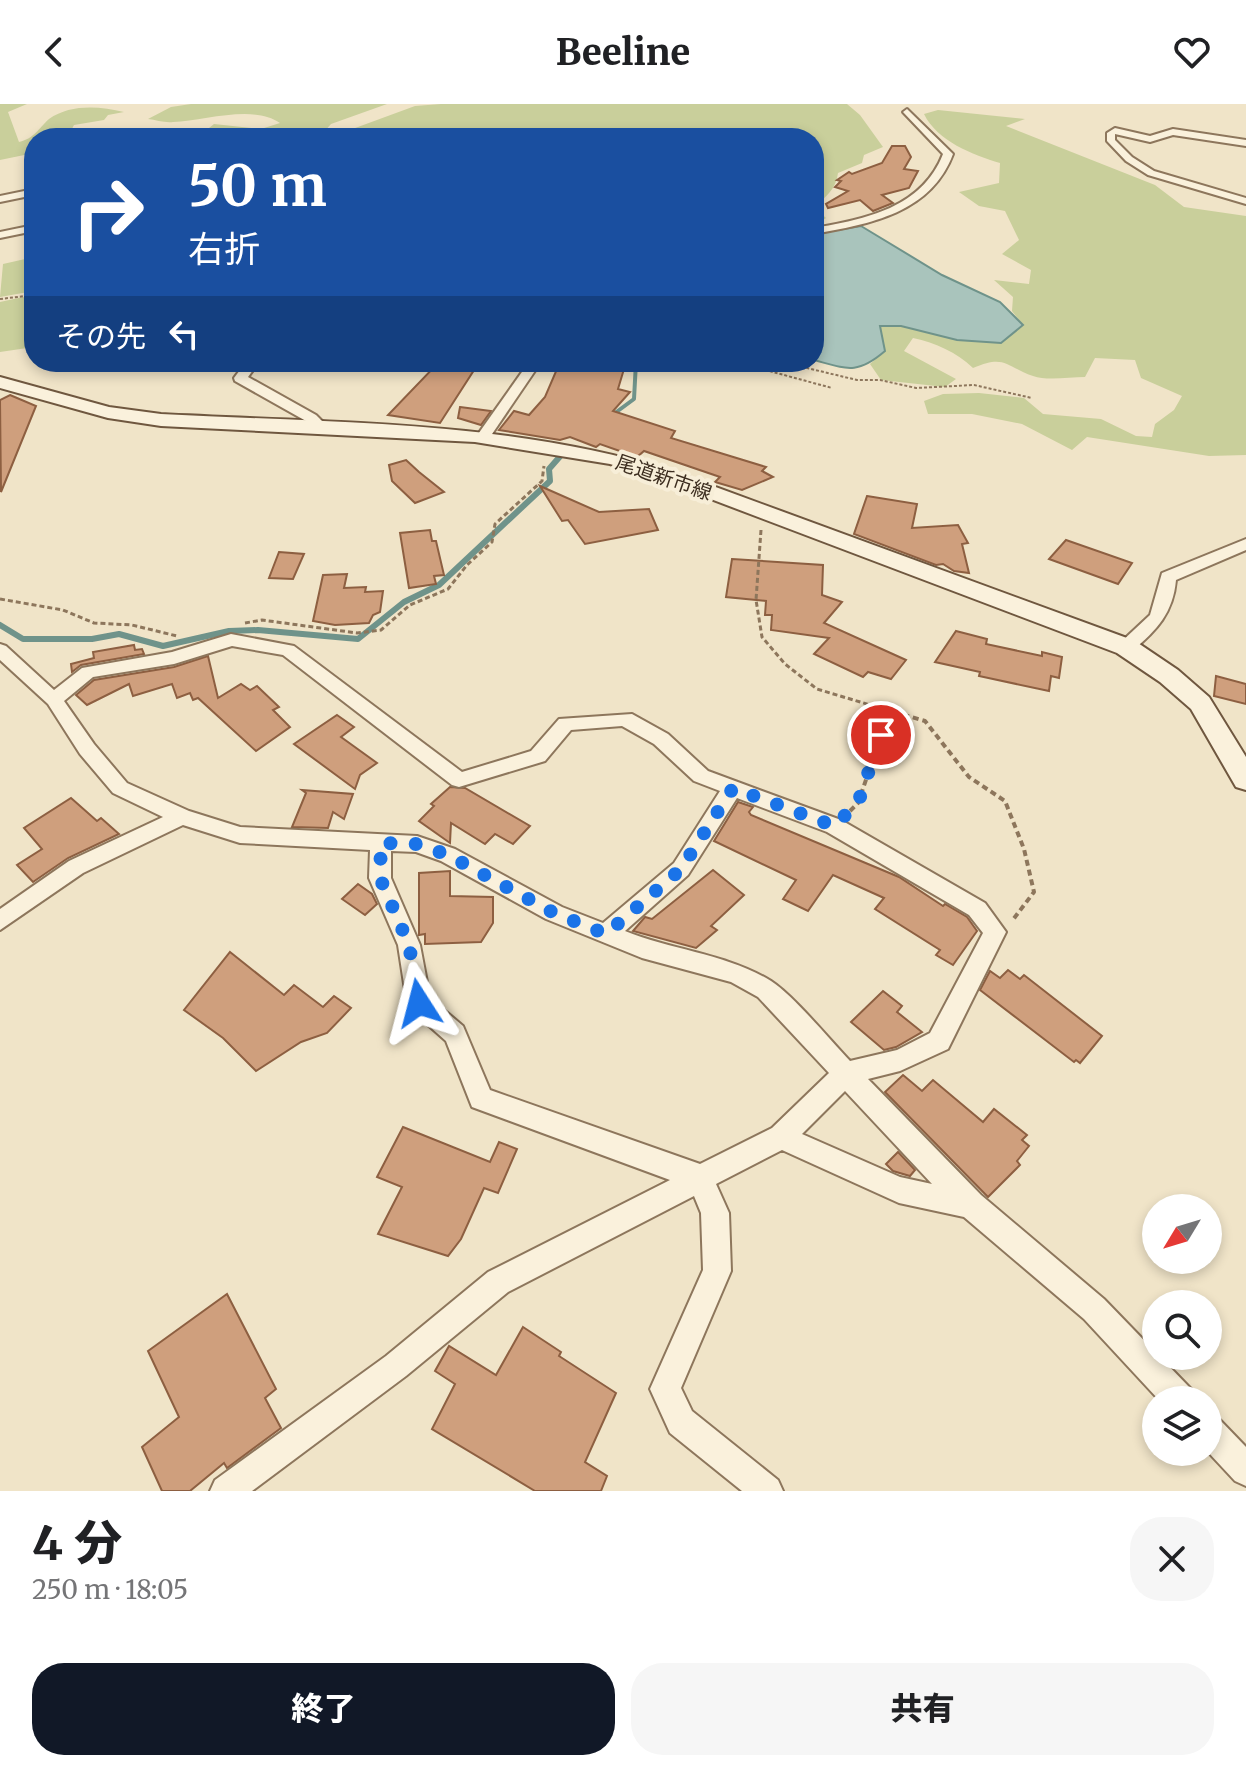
<!DOCTYPE html>
<html lang="ja">
<meta charset="utf-8">
<style>
body{margin:0;font-family:Merriweather,"Noto Sans JP",serif;background:#f6f6f6;color:#202124;height:100vh;display:flex;flex-direction:column;font-size:30px;white-space:nowrap}
*{box-sizing:border-box;margin:0}
p{font-size:26px;color:#757577}
.icon{flex:none;width:44px;height:44px;fill:none;stroke:currentColor;stroke-width:2;stroke-linecap:round;stroke-linejoin:round}
.map{position:relative;height:1387px;overflow:hidden}
.drawer{display:flex;flex-direction:column;background:#fff;flex:1}
.drawer>*{flex:none}
.top-card{position:absolute;left:24px;top:24px;width:800px;height:244px;border-radius:32px;box-shadow:0 4px 12px #0003;background:#1a4fa0;color:#fff;overflow:hidden}
.needle{width:52px;rotate:232deg}
.fabs{position:absolute;left:1142px;top:1090px;display:grid;gap:16px}
.fabs a{display:grid;place-items:center;width:80px;height:80px;border-radius:50%;background:#fff;box-shadow:0 4px 12px #0003;font-size:40px}
.pin{position:absolute;display:grid;place-items:center;width:68px;height:68px;color:#fff;margin:-34px;border:4px solid #fff;border-radius:50%;box-shadow:0 2px 8px #0007}
.me{position:absolute;width:88px;margin:-44px;rotate:351deg;stroke-linejoin:round;filter:drop-shadow(0 0 6px #0008)}
.turn{display:flex;align-items:center;gap:28px;height:168px;padding:0 32px;font-size:36px}
.turn .icon{width:104px;height:104px;stroke-width:2.5}
.turn b{display:block;font-size:56px;line-height:68px}
.then{display:flex;align-items:center;height:76px;padding:0 32px;background:#0003;gap:16px;font-size:30px}
.round{display:grid;place-items:center;flex:none;width:84px;height:84px;border-radius:32px;background:#f6f6f6}
.summary{display:flex;align-items:center;justify-content:space-between;height:136px;padding:0 32px}
h1{font-size:48px;font-weight:800;line-height:60px}
.button{display:flex;gap:16px;margin-top:auto;padding:16px 32px}
.button a{flex:1;height:92px;border-radius:32px;background:#111827;color:#fff;font-size:32px;font-weight:800;line-height:92px;text-align:center}
.button a+a{background:#f6f6f6;color:#202124}
header{display:flex;justify-content:space-between;align-items:center;height:104px;padding:0 32px;background:#fff;font-size:36px;font-weight:800}
.map>svg:first-child{display:block}
</style>
<header><svg class="icon" aria-label="back" viewBox="0 0 24 24"><path d="M15 5l-7 7 7 7"/></svg>Beeline<svg class="icon" aria-label="heart" viewBox="0 0 24 24"><path d="M12 20l-8-8c-3-5 5-10 8-4 3-6 11-1 8 4z"/></svg></header>
<div class="map">
<svg width="1246" height="1387" viewBox="0 0 1246 1387">
<rect width="100%" height="100%" fill="#f0e4c8"/>
<g fill="#c9cf9b">
<path d="M0,0H27L8,8L19,38C35,34 38,25 49,15C70,0 99,2 124,8L108,11L104,16L74,21L67,34H34V49L0,56Z"/>
<path d="M191,0H387L331,20L324,28L305,34H242L250,30L209,24L214,20L261,25L280,19C253,0 204,17 173,18C165,19 156,16 148,15L171,3Z"/>
<path d="M441,0H847L860,11L883,43L864,51L862,59L838,69C836,85 826,93 814,103L826,114L814,122V34H328L415,2Z"/>
<path d="M938,6L1025,15L1006,22L1155,81L1184,103L1246,112V351L1209,352L1087,333L1072,346L1022,320L972,310H928L924,297L943,290L979,289L1024,294L1043,310L1101,315L1136,332L1152,333L1155,320L1174,306L1182,292L1141,274L1135,256L1095,254L1085,273C1069,273 1047,277 1033,272C1005,262 1005,250 973,264C956,248 936,239 913,234L904,247L956,275L945,283L881,276L870,260L885,247L879,222H901L957,236L1023,221L1012,207L1013,193L994,176L1029,180L1031,166L1002,150L1019,136L1005,107L979,102L959,88L999,79L1000,59C973,51 937,37 924,10Z"/>
<polygon points="34,153 34,187 0,193 3,160"/>
<polygon points="23,193 34,199 34,243 0,248 0,198"/>
</g>
<path fill="#a9c4bc" stroke="#6f938a" stroke-width="2" d="M861,122L942,171L1000,198L1023,221L1001,239L957,236L901,222H880L885,247C857,271 847,265 814,256V130Z"/>
<g fill="none" stroke-linecap="round" stroke-linejoin="round">
<polyline stroke="#6f938a" stroke-width="4" points="611,312 634,295 636,258"/>
<polyline stroke="#6f938a" stroke-width="6" points="0,521 23,535 92,535 119,530 163,542 229,527 258,526 358,535 404,498 439,481 550,377 549,365 563,349"/>
</g>
<g fill="#cf9f7d" stroke="#8d5f41" stroke-width="2">
<polygon points="892,42 905,42 911,53 904,65 918,67 909,84 882,91 893,99 873,107 860,96 828,104 826,100 848,87 835,83 841,77 837,76 849,68 852,70 882,59"/>
<polygon points="438,259 476,263 440,319 388,311"/>
<polygon points="567,261 624,265 618,285 630,288 613,307 675,327 671,334 766,363 762,367 773,373 742,386 715,378 720,373 644,347 637,353 600,340 596,343 570,333 560,336 499,326 514,307 529,311 545,293 557,265 566,265"/>
<polygon points="10,291 36,302 1,388 0,296"/>
<polygon points="460,303 491,307 481,321 458,314"/>
<polygon points="406,356 419,368 444,388 415,399 392,377 389,361"/>
<polygon points="540,382 599,408 649,405 658,426 585,440 568,416 562,417"/>
<polygon points="867,392 917,400 912,424 958,421 968,439 962,440 969,469 954,467 943,460 936,461 854,430"/>
<polygon points="430,426 432,437 436,437 444,471 434,472 436,480 409,484 400,429"/>
<polygon points="1066,436 1132,459 1118,480 1049,455"/>
<polygon points="279,448 304,450 293,475 269,474"/>
<polygon points="732,455 823,461 822,491 842,498 824,519 906,556 891,575 868,568 863,573 814,550 829,534 771,526 772,511 765,511 766,497 726,493"/>
<polygon points="347,470 344,484 366,483 365,488 383,487 380,508 373,511 369,519 335,521 313,517 323,471"/>
<polygon points="956,527 987,535 986,540 1042,552 1042,548 1062,553 1059,574 1051,572 1049,587 979,572 980,568 935,558"/>
<polygon points="134,541 135,546 142,545 144,550 81,561 72,568 71,560 94,554 93,548"/>
<polygon points="208,552 218,594 241,580 250,586 257,582 279,603 273,606 290,623 256,647 198,594 193,596 190,589 177,594 172,580 133,592 129,580 87,601 76,591 94,576 174,563"/>
<polygon points="1216,572 1246,580 1246,600 1214,592"/>
<polygon points="337,611 354,623 341,633 377,659 360,671 355,685 294,640"/>
<polygon points="450,683 465,684 530,722 513,740 495,730 485,740 451,719 450,739 419,717 434,702 431,700"/>
<polygon points="302,686 353,690 344,715 333,708 328,724 292,723 306,689"/>
<polygon points="71,694 97,717 101,714 119,730 68,754 33,778 17,761 42,745 24,724"/>
<polygon points="738,698 753,703 749,708 751,711 899,773 943,802 945,800 967,813 977,827 953,861 936,851 940,846 875,805 884,794 833,771 808,807 783,795 796,776 714,737"/>
<polygon points="713,766 744,791 711,822 717,826 696,844 633,827 645,813 652,815"/>
<polygon points="450,767 450,792 493,793 493,819 481,838 425,840 425,830 419,831 419,769"/>
<polygon points="358,780 372,790 377,800 365,811 342,795"/>
<polygon points="230,848 284,891 294,881 323,903 334,892 351,904 327,929 301,938 256,967 223,934 184,906"/>
<polygon points="1008,866 1020,875 1024,871 1102,932 1080,959 1076,956 1074,958 980,886 990,867 1000,874"/>
<polygon points="883,887 902,902 897,908 922,928 896,943 884,946 851,918"/>
<polygon points="903,971 922,987 933,976 983,1018 994,1005 1027,1031 1022,1036 1029,1042 1017,1057 1020,1061 988,1093 885,988"/>
<polygon points="403,1023 490,1058 499,1038 517,1045 498,1089 484,1084 461,1135 448,1152 378,1130 402,1083 377,1073"/>
<polygon points="898,1048 915,1066 910,1072 893,1067 886,1060"/>
<polygon points="227,1190 276,1285 265,1294 281,1324 227,1364 224,1359 190,1387 162,1387 142,1343 179,1313 148,1247"/>
<polygon points="523,1223 561,1248 559,1252 616,1289 585,1358 607,1372 601,1387 535,1387 432,1325 455,1280 435,1267 449,1242 496,1271"/>
</g>
<g fill="none" stroke-linecap="round" stroke-linejoin="round">
<defs>
<g id="minor">
<path d="M907,5L953,50C931,109 870,120 814,130V124C866,115 922,104 943,50L903,8Z"/>
<polygon points="1115,24 1150,32 1173,25 1246,36 1246,42 1173,31 1150,38 1115,30 1115,36 1132,53 1154,67 1246,94 1246,100 1148,71 1126,57 1107,37 1107,29"/>
<polygon points="34,85 34,91 0,98 0,92"/>
<polygon points="34,121 34,127 0,134 0,128"/>
<polygon points="246,258 259,258 248,273 316,311 324,319 321,327 311,327 306,317 235,277 234,274"/>
<polygon points="529,258 541,258 488,336 478,336 476,333"/>
<path d="M1246,435V446L1176,476C1173,509 1157,526 1132,547H1120L1117,543L1120,539L1150,511L1162,469Z"/>
<path d="M231,530L294,542L462,668L531,647L559,615L632,610L668,630L708,667L841,716L985,799L1006,828L948,945L900,967L868,975L981,1091L1104,1195L1191,1285L1195,1296H1159L1084,1215L964,1113L899,1099L782,1046L716,1080L729,1109L731,1167L681,1284L692,1307L778,1376L783,1387H742L670,1329L650,1285L703,1166L701,1109L694,1092L508,1188L406,1272L252,1387H210L215,1376L386,1252L488,1168L670,1076L472,1003L446,937L411,906L407,899L398,841L369,774L370,746L240,739L183,721L83,769L0,826V805L69,757L163,713L113,689L80,650L48,600L0,556V540L6,542L54,586L82,564L172,548ZM232,542L283,551L452,681L459,683L545,657L571,626L622,622L654,640L694,677L720,687L674,759L603,819L562,803L455,745L417,732L240,723L189,707L127,679L94,640L64,597L93,573L174,560ZM737,694L827,728L969,811L983,829L930,929L897,946L850,957C830,936 793,891 771,877C727,850 672,846 625,827L688,771ZM391,747L416,748L441,757L546,815L642,854L731,878L758,893L829,969L772,1024L700,1060L490,986L463,922L430,894L420,841L391,774ZM845,987L932,1080L900,1073L802,1030Z"/>
<polygon points="1208,1311 1219,1315 1246,1343 1246,1382 1235,1377 1208,1348"/>
</g>
<path id="secondary" d="M0,273L109,303L161,310C332,319 507,316 672,367L1135,537L1178,566L1209,593L1246,653V686L1236,683L1191,605L1160,578L1117,549L658,375L610,360L475,338L161,322L108,314L0,284Z"/>
</defs>
<use href="#minor" stroke="#8d765c" stroke-width="4"/>
<use href="#secondary" stroke="#6f573f" stroke-width="4"/>
<g stroke="#8d765c" stroke-width="2" stroke-dasharray="3 2" stroke-linecap="butt">
<polyline points="0,195 34,191"/>
<polyline points="736,258 832,284"/>
<polyline points="782,258 857,276 880,276 916,284 974,281 1032,294"/>
</g>
<g stroke="#8d765c" stroke-width="3" stroke-dasharray="5 3" stroke-linecap="butt">
<polyline points="761,426 756,496 762,533 785,560 817,585 890,607"/>
<polyline points="0,495 63,506 94,519 132,521 177,532"/>
<polyline points="245,519 262,516 357,529 381,526 410,501 448,485 467,461 492,438 495,420 542,377 544,362"/>
</g>
<g stroke="#8d765c" stroke-width="4" stroke-dasharray="6 4" stroke-linecap="butt">
<polyline points="884,605 925,617 969,673 1005,697 1024,745 1034,788 1012,817"/>
<polyline points="850,707 858,699 889,609"/>
</g>
<use href="#minor" fill="#faf1dc" fill-rule="evenodd"/>
<use href="#secondary" fill="#faf1dc" fill-rule="evenodd"/>
</g>
<g fill="none" stroke-linecap="round" stroke-linejoin="round">
<polyline stroke="#1a73e8" stroke-width="14" stroke-dasharray="0 25.2" points="419,899 409,841 380,774 381,739 417,740 448,751 554,809 606,830 681,765 733,684 834,722 858,699 881,631"/>
</g>
<g text-anchor="middle" dominant-baseline="central" stroke-width="8" stroke-linejoin="round" paint-order="stroke">
<g font-size="20" fill="#3d2e20" stroke="#f7eed8">
<text transform="translate(664 373) rotate(19)">尾道新市線</text>
</g>
</g>
</svg>
<div class="fabs">
<a><svg class="needle" viewBox="-14 -14 28 28"><path d="M0-13l5 13h-10z" fill="#e53935"/><path d="M0 13l5-13h-10z" fill="#757577"/></svg></a>
<a><svg class="icon" aria-label="search" viewBox="0 0 24 24"><circle cx="10" cy="10" r="6"/><path d="M15 15l6 6"/></svg></a>
<a><svg class="icon" aria-label="layers" viewBox="0 0 24 24"><path d="M12 4l9 5-9 5-9-5zM3 14l9 5 9-5"/></svg></a>
</div>
<div class="pin" style="left:881px;top:631px;background:#d93025"><svg class="icon" aria-label="arrive" viewBox="0 0 24 24"><path d="M6 21V4h12l-3 4 3 4H6"/></svg></div>
<svg class="me" style="left:419px;top:899px" viewBox="-20 -20 40 40"><path d="M0-17L14 15 0 8-14 15z" fill="#1a73e8" stroke="#fff" stroke-width="4"/></svg>
<div class="top-card">
<div class="turn"><svg class="icon" aria-label="right" viewBox="0 0 24 24"><path d="M7 20v-9h11M14 6l5 5-5 5"/></svg><div><b>50 m</b>右折</div></div>
<div class="then">その先<svg class="icon" aria-label="left" viewBox="0 0 24 24"><path d="M17 20v-9H6M10 6l-5 5 5 5"/></svg></div>
</div>
</div>
<section class="drawer">
<div class="summary"><div><h1>4 分</h1><p>250 m · 18:05</p></div><a class="round"><svg class="icon" aria-label="close" viewBox="0 0 24 24"><path d="M6 6l12 12M18 6L6 18"/></svg></a></div>
<div class="button"><a>終了</a><a>共有</a></div>
</section>
